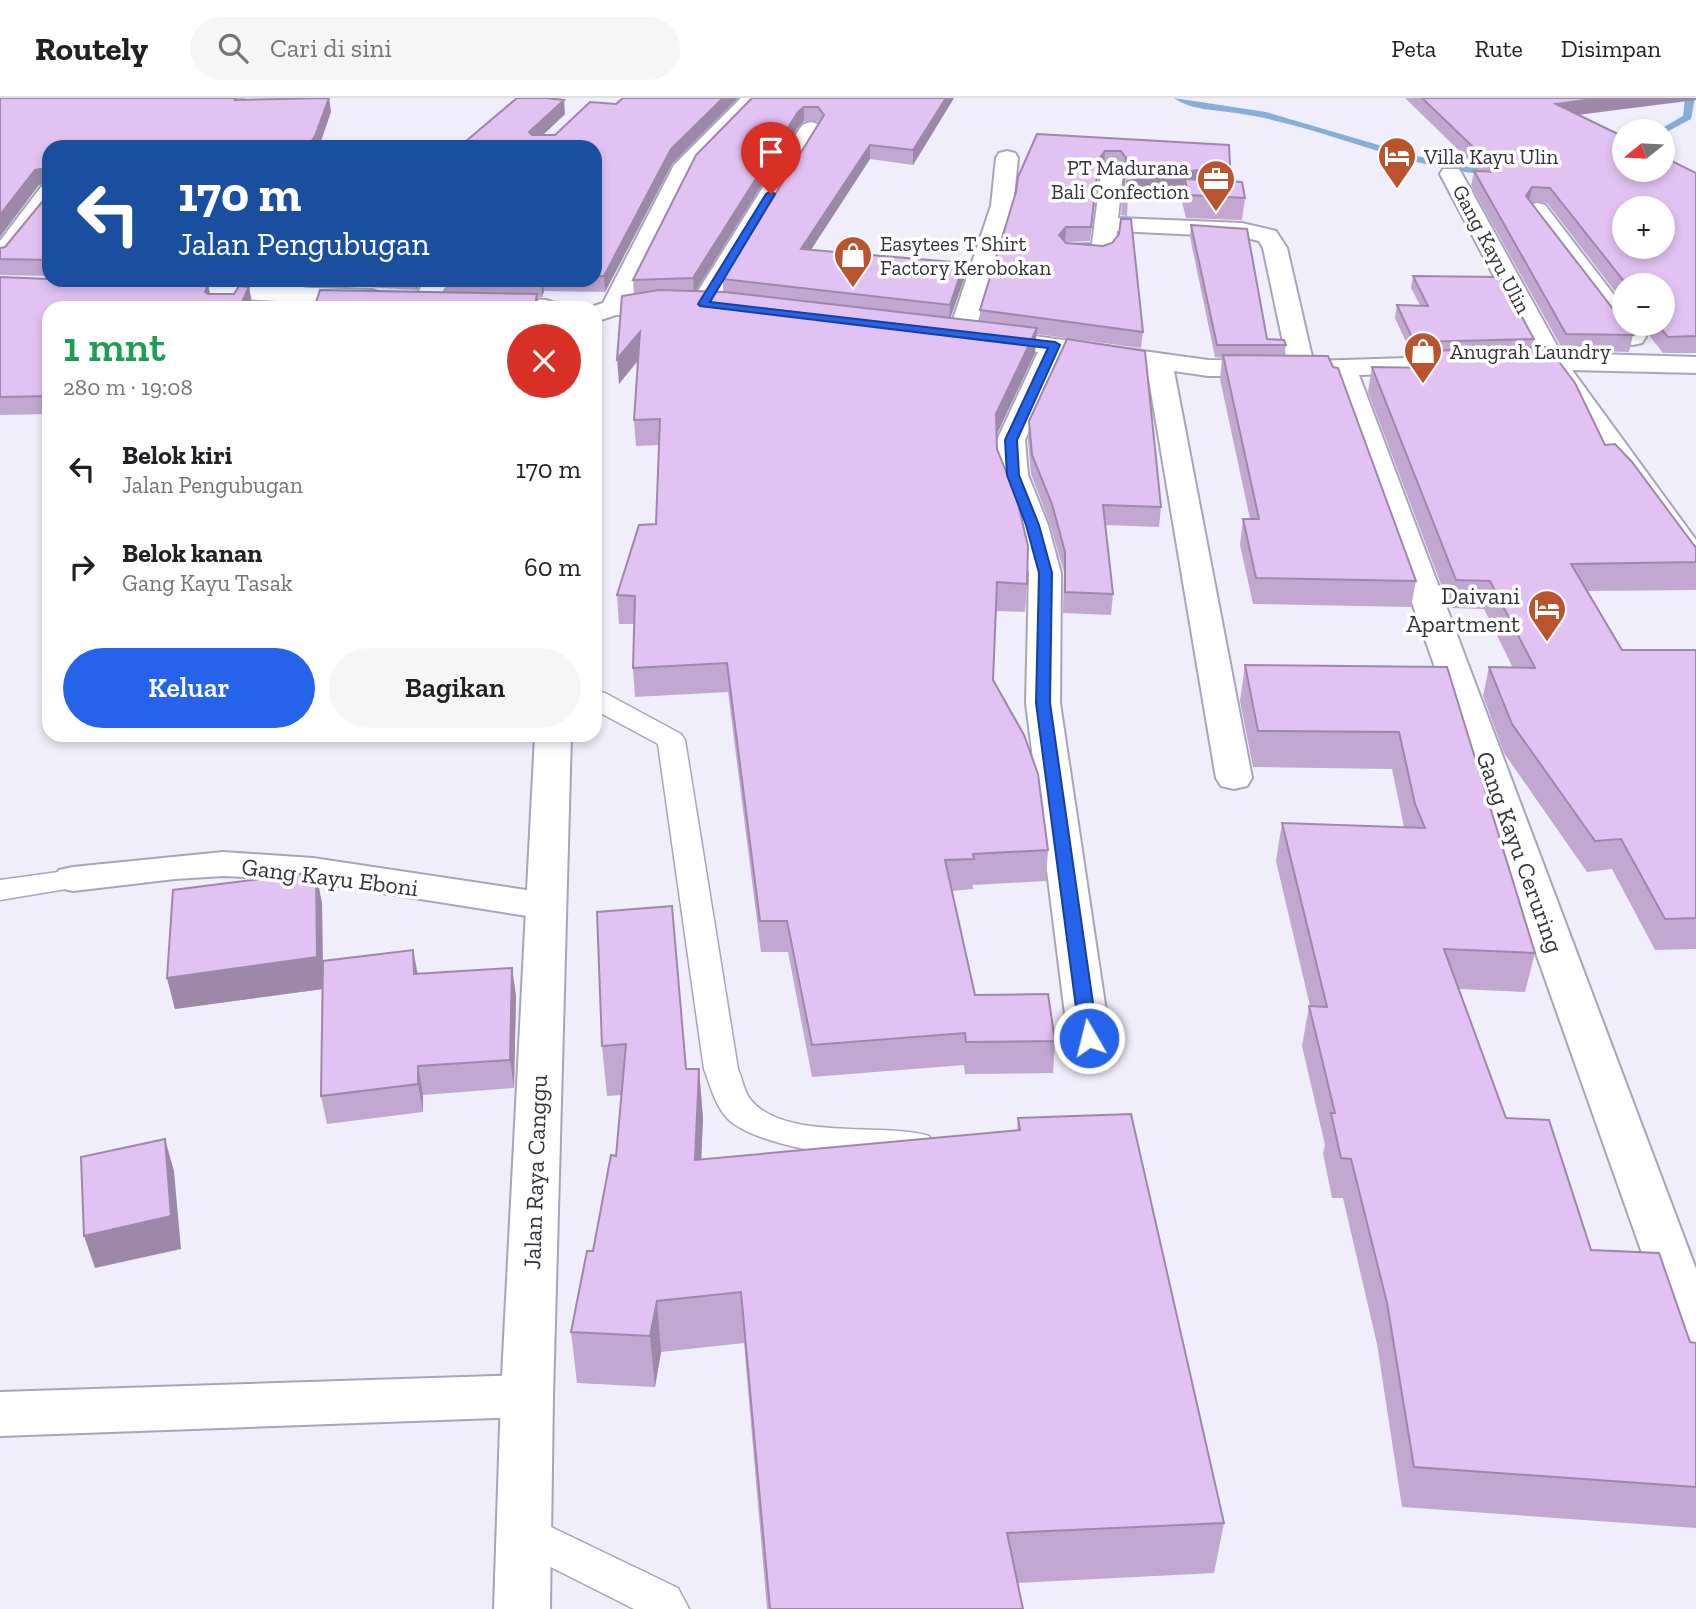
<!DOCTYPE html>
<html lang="id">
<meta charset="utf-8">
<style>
body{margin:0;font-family:"Zilla Slab",serif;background:#f6f6f6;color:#202124;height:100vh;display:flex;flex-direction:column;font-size:26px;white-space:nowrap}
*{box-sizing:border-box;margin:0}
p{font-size:23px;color:#757577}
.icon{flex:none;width:38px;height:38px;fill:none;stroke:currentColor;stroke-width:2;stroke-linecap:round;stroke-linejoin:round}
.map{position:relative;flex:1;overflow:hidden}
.sheet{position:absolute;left:42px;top:203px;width:560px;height:441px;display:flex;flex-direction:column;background:#fff;border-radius:21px;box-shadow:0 4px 10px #0003}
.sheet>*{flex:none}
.top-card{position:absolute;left:42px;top:42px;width:560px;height:147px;border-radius:21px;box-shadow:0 4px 10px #0003;background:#1a4fa0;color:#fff;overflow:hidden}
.needle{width:46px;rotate:252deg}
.fabs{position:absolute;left:1612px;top:21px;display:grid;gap:14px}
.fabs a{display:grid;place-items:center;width:63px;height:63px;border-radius:50%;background:#fff;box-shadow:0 4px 10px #0003;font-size:35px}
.pin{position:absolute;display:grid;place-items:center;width:60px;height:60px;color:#fff;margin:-72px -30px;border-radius:50% 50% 50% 0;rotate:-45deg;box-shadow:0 0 7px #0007}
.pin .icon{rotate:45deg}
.me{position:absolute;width:77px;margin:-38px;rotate:352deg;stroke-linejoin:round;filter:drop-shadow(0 0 5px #0008)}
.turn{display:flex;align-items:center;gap:24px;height:147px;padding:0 21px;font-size:32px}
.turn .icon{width:91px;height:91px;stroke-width:2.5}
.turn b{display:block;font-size:49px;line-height:60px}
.round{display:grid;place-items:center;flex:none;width:74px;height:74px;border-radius:37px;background:#f6f6f6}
.head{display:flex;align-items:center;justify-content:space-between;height:119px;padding:0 21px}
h1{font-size:42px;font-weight:600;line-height:52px;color:#1e9e55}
.button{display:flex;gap:14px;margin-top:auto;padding:14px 21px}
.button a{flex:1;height:80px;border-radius:42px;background:#2563eb;color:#fff;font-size:28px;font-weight:600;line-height:80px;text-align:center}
.button a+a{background:#f6f6f6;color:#202124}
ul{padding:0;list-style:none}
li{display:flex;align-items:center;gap:21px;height:98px;padding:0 21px}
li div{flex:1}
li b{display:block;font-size:26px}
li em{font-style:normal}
header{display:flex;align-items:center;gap:42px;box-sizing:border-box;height:98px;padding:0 35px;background:#fff;border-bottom:2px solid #e0e0e0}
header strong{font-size:33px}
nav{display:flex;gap:38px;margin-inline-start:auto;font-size:24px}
.search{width:490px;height:63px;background:#f6f6f6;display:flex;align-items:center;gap:18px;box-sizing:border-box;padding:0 24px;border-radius:38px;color:#757577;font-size:26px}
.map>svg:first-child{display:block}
</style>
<header>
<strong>Routely</strong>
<div class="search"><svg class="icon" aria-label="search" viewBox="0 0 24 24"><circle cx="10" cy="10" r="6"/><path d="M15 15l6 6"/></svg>Cari di sini</div>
<nav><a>Peta</a><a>Rute</a><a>Disimpan</a></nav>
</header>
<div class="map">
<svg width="1696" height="1511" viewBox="0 0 1696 1511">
<rect width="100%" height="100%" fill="#f0eefb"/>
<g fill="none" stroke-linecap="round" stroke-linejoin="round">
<g fill="#87aed8" fill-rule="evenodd">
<path d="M1174,0L1266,14L1416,58L1472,68L1501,70L1506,73C1495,81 1453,72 1438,69C1370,54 1305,25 1236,15C1216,12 1190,12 1174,0Z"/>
<polygon points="1685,0 1695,0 1691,21 1665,35 1657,33 1683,18"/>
</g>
<defs>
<g id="lane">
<path d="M595,593L605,595L681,636L685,642L738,971C742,980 744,993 750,1001C784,1044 883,1024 929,1038L935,1047L929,1056C888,1068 757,1052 727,1020C715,1007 710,987 704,971L658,646L595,612Z"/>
<polygon points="73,772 84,774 88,781 84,788 0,802 0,782"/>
<polygon points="524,1416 678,1490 689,1511 634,1511 509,1448 503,1435 509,1422"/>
</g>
<g id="street">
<polygon points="741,0 763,0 695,70 630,202 673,199 682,202 686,207 682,212 673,215 616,217 595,224 595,210 588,210 603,205 674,67"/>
<polygon points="811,24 818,26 822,30 716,206 712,211 703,214 694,211 690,206 800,30 804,26"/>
<polygon points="1007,53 1015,55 1018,60 1013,108 975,233 983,231 1208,262 1287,263 1263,150 1259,143 1242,139 1117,133 1116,149 1109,159 1101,161 1065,157 1061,152 1065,147 1092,146 1101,75 1104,70 1120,70 1123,75 1118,120 1242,125 1276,133 1287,150 1313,263 1535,256 1440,76 1443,71 1459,71 1462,76 1561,255 1696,259 1696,275 1572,272 1696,442 1696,473 1685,471 1544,271 1359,277 1696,1171 1696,1257 1678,1251 1671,1237 1332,278 1208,278 1174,273 1252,680 1247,688 1234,691 1221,688 1216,680 1147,270 1063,258 1025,342 1028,377 1048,427 1061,475 1060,605 1110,940 1104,950 1089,955 1074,950 1068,940 1026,605 1029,475 1018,427 998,377 997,342 1038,254 974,245 971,240 961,244 952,242 948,236 991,108 996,60 999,55"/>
<polygon points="49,87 49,112 9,163 0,165 0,143 41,89"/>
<polygon points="1537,105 1545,107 1624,210 1624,226 1636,226 1646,239 1642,245 1633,247 1624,245 1525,112 1529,107"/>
<polygon points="285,182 309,182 297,200 288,203 279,200 275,195"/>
<polygon points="425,182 449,182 435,208 417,208 413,203"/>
<polygon points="223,754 313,760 546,795 560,799 566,808 560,817 546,821 313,784 267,780 223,778 175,781 73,793 59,790 53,781 59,772 73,769"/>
<polygon points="527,1277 545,1283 553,1298 545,1313 527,1319 0,1338 0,1294"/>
</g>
<g id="secondary">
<polygon points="156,184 372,192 381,195 385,200 381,205 372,208 147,196 144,191 147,186"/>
<polygon points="488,198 546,202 555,205 559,210 478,210 475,206 479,201"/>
<polygon points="535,637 571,637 553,1298 550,1511 494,1511 501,1298"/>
</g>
</defs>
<use href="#lane" stroke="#a8a4ba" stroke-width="3"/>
<use href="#street" stroke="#a8a4ba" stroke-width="4"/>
<use href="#secondary" stroke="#a8a4ba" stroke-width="4"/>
<use href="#lane" fill="#fff" fill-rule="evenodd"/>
<use href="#street" fill="#fff" fill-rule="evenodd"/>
<use href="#secondary" fill="#fff" fill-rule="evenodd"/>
</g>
<g fill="#c2a7d0" fill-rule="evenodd">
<polygon points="0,0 245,0 244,2 329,0 331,14 49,49 49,178 0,177 0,150 5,149 47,98 47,86 39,87"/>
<path d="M752,0H954L913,67L870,61L811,152L964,181L950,220L980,224V212L1037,36L1230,67L1228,81L1217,83L1245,100L1242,122L1186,120L1182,104L1184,88L1128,97L1127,118L1121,117L1125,73L1120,67H1104L1098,75L1090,143L1066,144L1143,234L1141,250L1036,236L1035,255L996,338L997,351L1027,486L1025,514L996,513L993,582L1048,752L1046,783L973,787V791L952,793L975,897L1055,943L1053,975L965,976L964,967L812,979L788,854H761L728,594L635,599L633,570L634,526H619L617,497L656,426L659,347L636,348L634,322L638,263L619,286L634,196L633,182ZM804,23H818L819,25L723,181V194L695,193L798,29Z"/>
<polygon points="1405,0 1696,0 1578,17 1696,75 1696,255 1663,255 1640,226 1662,226 1662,187 1624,187 1624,205 1547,105 1531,104 1633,237 1629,254 1563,252 1471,88 1474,73 1480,73"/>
<polygon points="565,16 543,37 672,66 605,194 544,193 542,199 538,199 539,210 467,195 446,194 444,182 595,182 595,49 459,49"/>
<polygon points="1191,127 1267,241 1286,247 1284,257 1416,483 1411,509 1253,506 1240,447 1243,421 1250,421 1220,281 1222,260 1215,259 1190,139"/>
<polygon points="1413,178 1534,241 1532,249 1605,347 1696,450 1696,492 1587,493 1622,552 1696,552 1696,851 1655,852 1612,771 1587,774 1504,655 1483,598 1489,569 1513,570 1484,511 1450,510 1368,294 1372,269 1422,270 1424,257 1412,257 1395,220 1397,207 1420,207 1411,190"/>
<polygon points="0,179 208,187 210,196 252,205 250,210 49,210 49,316 0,317"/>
<polygon points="195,182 263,182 262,184"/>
<polygon points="329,182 423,182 416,192 330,187"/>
<polygon points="1029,323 1161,409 1159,429 1105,427 1113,496 1111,517 1063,515 1064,474 1050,426 1031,376 1028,342"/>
<polygon points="1245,567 1447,569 1535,855 1525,894 1459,891 1506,1020 1591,1152 1690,1244 1696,1245 1696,1430 1402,1409 1377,1246 1343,1100 1332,1100 1323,1055 1325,1047 1302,948 1309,908 1310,908 1276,763 1282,725 1404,729 1392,671 1253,669 1240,603"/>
<polygon points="322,805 323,865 413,852 418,876 512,870 516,898 514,990 423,997 423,1014 327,1026 321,998 323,891 175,911 167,880"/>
<polygon points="597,814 686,971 699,971 703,1021 701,1062 1017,1032 1018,1020 1224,1425 1214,1475 1017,1485 1023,1511 767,1511 744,1245 661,1254 655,1289 577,1285 571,1234 593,1153 616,1058 622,997 607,998 602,948"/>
</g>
<g fill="#9e88a9">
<polygon points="329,0 331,14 319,49 309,49 309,47"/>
<polygon points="723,0 738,0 672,66 605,194 604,178 671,51"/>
<polygon points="946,0 954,0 913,67 913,52"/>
<polygon points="1600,0 1696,0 1696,2 1553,20 1556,6"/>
<polygon points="564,2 565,16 530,49 529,34"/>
<polygon points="804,9 804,23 798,29 694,196 693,180 798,14"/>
<polygon points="870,47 870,61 801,167 801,151"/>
<polygon points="1105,53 1104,67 1098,75 1090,143 1099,61"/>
<polygon points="1230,67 1228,81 1186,88 1185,81 1184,88 1125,97 1127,83"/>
<polygon points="47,70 49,85 39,87 0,139 0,117 35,72"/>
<polygon points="1532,89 1529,104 1526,98"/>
<polygon points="1066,129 1065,144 1059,137"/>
<polygon points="964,165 964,181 949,224 950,207"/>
<polygon points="415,182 423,182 416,192"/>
<polygon points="541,182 543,182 544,193 542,199"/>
<polygon points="208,187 212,204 205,194"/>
<polygon points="249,189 252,205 250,210 239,210"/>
<polygon points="537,196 539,210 534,210"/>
<polygon points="1037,230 1035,255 994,342 996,316"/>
<polygon points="640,234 641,258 619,286 617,261"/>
<polygon points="316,774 322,805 323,891 175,911 167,880"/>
<polygon points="413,852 418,880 414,876"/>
<polygon points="512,870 516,898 514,990 510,962"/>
<polygon points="418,968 423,997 423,1014 418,986"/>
<polygon points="699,971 703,1021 699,1113 695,1062"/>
<polygon points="165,1041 174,1073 181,1151 95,1170 84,1138"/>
<polygon points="657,1203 661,1254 655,1289 650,1238"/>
</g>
<g fill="#e2c2f2" stroke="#9e88a9" stroke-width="2" fill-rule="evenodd">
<polygon points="0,0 236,0 235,2 329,0 315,38 309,47 316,47 315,49 49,49 49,162 0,161 0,150 5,149 47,98 47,70 35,72 0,117"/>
<polygon points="517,0 546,0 564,2 529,34 532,37 555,37 590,4 616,6 623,0 723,0 671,51 604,178 595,178 595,49 459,49"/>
<polygon points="752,0 946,0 913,52 870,47 801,151 964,165 950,207 723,181 824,17 818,9 804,9 798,14 693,180 633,182 696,57"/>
<path d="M1422,0H1600L1556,6L1624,39V72H1662V58L1696,75V238L1668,239L1657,226H1662V187H1627L1550,90L1532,89L1526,98L1633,237L1566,236L1474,73L1499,74ZM1624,110H1662V149H1624Z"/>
<polygon points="1037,36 1229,47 1230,67 1127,83 1129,103 1122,103 1126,60 1121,53 1105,53 1099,61 1091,129 1066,129 1059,137 1066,145 1103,148 1112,145 1119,136 1121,121 1131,121 1143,234 980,212 1016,94 1018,79"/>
<polygon points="1185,81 1242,84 1245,100 1188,97"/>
<polygon points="1191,127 1247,131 1267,241 1284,242 1286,247 1217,247"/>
<polygon points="1413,178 1500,179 1534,241 1414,244 1397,207 1428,208"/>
<polygon points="0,179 49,181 49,182 208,187 205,194 208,196 234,196 239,188 249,189 239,210 49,210 49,298 0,299"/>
<polygon points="320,192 537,196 534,210 314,210"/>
<polygon points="659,192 725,194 1037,230 996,316 997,351 1017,401 1028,448 1027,486 997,484 993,582 1024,637 1038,676 1048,752 973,756 974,761 945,762 975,897 1048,896 1055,943 966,944 965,935 812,947 787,823 760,823 727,565 633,570 635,498 617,497 639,427 656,426 660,321 634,322 640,234 617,261 622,198"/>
<polygon points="1067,241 1145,253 1161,409 1103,407 1113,496 1065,494 1065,454 1052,406 1032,357 1029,323"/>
<polygon points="1548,249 1575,285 1605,347 1615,346 1632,364 1696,450 1696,464 1571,466 1622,552 1696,552 1696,820 1665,821 1621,741 1595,743 1512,626 1489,569 1535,570 1490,483 1456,482 1372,269 1433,270 1425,253"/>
<polygon points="1223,257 1328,258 1333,269 1338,270 1416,483 1256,480 1243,421 1259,421"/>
<polygon points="1245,567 1447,569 1535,855 1444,851 1506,1020 1549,1022 1591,1152 1659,1155 1690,1244 1696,1245 1696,1389 1414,1369 1387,1205 1351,1061 1341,1060 1331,1015 1335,1015 1309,908 1327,909 1282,725 1425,730 1415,706 1399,634 1258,633"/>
<polygon points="316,774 317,859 167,880 173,792"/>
<polygon points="672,808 686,971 699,971 695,1062 1020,1032 1018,1020 1131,1016 1224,1425 1007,1435 1023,1511 770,1511 741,1194 657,1203 650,1238 571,1234 587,1153 593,1153 611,1057 616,1058 626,946 602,948 597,814"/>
<polygon points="413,852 414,876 512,870 510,962 418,968 418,986 321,998 323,863"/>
<polygon points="165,1041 171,1118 84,1138 81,1059"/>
</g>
<polygon fill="#2563eb" stroke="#184099" stroke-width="2" points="771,93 775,96 710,204 1055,244 1060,247 1017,342 1019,377 1039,427 1052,475 1050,605 1098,940 1095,944 1089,946 1080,940 1036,605 1039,475 1026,427 1007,377 1005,342 1048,250 700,208 698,206 766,96"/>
<defs>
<symbol id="hotel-pin" viewBox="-11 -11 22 30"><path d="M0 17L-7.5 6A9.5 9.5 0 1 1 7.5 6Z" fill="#bb542d" stroke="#fff"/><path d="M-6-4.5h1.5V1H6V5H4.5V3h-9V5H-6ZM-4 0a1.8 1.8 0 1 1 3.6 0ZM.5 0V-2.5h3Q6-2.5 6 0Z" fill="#fff"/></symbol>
<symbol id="office-pin" viewBox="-11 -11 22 30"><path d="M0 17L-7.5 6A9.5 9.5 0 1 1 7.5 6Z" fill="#bb542d" stroke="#fff"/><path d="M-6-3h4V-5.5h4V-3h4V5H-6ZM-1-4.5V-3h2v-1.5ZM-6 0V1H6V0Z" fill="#fff"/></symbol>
<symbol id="shop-pin" viewBox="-11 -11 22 30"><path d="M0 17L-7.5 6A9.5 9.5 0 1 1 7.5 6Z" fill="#bb542d" stroke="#fff"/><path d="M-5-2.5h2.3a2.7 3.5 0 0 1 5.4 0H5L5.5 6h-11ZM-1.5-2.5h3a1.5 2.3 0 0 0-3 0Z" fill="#fff"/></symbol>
</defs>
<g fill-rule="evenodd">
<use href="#hotel-pin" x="1375" y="36" width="44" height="60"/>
<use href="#office-pin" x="1194" y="59" width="44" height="60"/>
<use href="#shop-pin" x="831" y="135" width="44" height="60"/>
<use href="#shop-pin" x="1401" y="231" width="44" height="60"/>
<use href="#hotel-pin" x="1525" y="489" width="44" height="60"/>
</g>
<g text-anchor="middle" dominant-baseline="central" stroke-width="7" stroke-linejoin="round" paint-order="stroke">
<g font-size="21" fill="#34333b" stroke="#fff" text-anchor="start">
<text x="1424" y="58">Villa Kayu Ulin</text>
<text x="1189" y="69" text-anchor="end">PT Madurana<tspan x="1189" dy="24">Bali Confection</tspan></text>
<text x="880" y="145">Easytees T Shirt<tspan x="880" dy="24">Factory Kerobokan</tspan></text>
<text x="1450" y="253">Anugrah Laundry</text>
</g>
<g font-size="21" fill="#34333b" stroke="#fff">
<text transform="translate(1492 151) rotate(62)">Gang Kayu Ulin</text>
</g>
<g font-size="24" fill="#34333b" stroke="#fff" text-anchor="end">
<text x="1520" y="497">Daivani<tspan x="1520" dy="28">Apartment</tspan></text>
</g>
<g font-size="24" fill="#34333b" stroke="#fff">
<text transform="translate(1520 754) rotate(70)">Gang Kayu Ceruring</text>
<text transform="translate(330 779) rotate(7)">Gang Kayu Eboni</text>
<text transform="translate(535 1074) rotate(-88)">Jalan Raya Canggu</text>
</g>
</g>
</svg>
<div class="fabs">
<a><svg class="needle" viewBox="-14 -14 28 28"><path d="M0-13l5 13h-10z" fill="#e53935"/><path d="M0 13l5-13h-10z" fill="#757577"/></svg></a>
<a>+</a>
<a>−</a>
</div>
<div class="pin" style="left:771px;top:96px;background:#d93025"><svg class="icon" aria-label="arrive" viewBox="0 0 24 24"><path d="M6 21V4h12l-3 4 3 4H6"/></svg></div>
<svg class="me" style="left:1089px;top:940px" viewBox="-20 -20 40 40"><circle r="17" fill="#2563eb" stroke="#fff" stroke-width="3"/><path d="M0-11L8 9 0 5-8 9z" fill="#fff"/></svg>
<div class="top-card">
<div class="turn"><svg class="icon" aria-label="left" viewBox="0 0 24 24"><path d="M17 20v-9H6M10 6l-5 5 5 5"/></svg><div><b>170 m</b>Jalan Pengubugan</div></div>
</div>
<section class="sheet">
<div class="head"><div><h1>1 mnt</h1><p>280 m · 19:08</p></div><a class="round" style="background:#d93025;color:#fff"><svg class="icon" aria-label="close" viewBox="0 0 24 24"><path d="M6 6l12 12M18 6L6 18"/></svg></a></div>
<ul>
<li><svg class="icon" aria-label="left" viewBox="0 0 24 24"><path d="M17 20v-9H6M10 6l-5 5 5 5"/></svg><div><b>Belok kiri</b><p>Jalan Pengubugan</p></div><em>170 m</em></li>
<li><svg class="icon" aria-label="right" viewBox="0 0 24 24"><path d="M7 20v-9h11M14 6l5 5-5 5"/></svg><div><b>Belok kanan</b><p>Gang Kayu Tasak</p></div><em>60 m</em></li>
</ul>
<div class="button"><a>Keluar</a><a>Bagikan</a></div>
</section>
</div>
